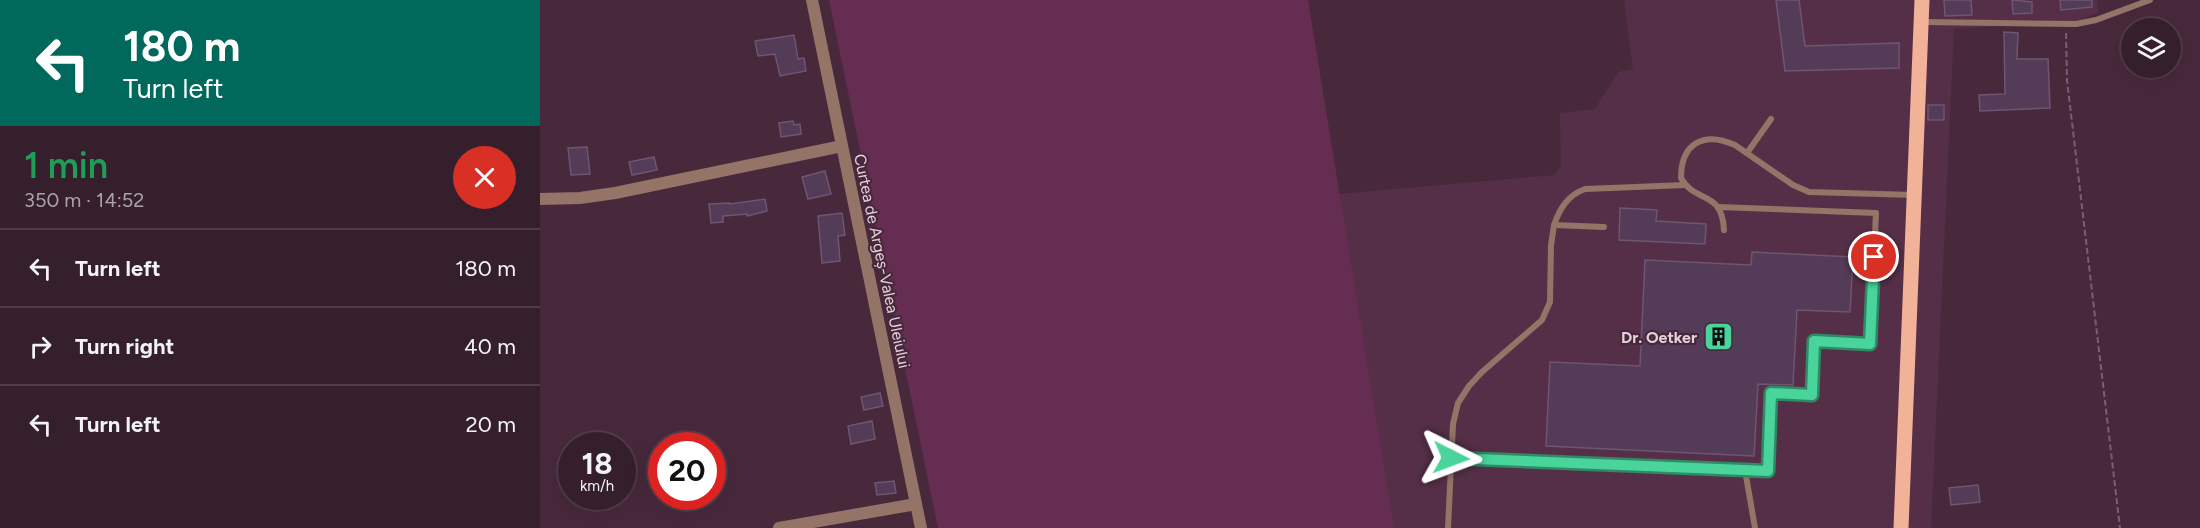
<!DOCTYPE html>
<meta charset="utf-8">
<style>
body{margin:0;font-family:Figtree,sans-serif;background:#412c39;color:#f1f3f6;height:100vh;display:flex;flex-direction:column;font-size:22px;white-space:nowrap}
*{box-sizing:border-box;margin:0}
p{font-size:20px;color:#aaa2aa}
.icon{flex:none;width:33px;height:33px;fill:none;stroke:currentColor;stroke-width:2;stroke-linecap:round;stroke-linejoin:round}
.map{position:relative;flex:1;overflow:hidden}
.details{display:flex;flex-direction:column;background:#361f2d;width:540px}
.details>*{flex:none}
.hud{background:#00695c;color:#fff;overflow:hidden}
.tools{position:absolute;left:1581px;top:18px;display:grid;gap:12px}
.tools a{display:grid;place-items:center;width:60px;height:60px;border-radius:50%;background:#361f2d;box-shadow:0 6px 24px #0002,0 0 0 2px #503d49;font-size:30px}
.speed{position:absolute;left:18px;top:432px;display:flex;gap:12px;font-size:30px;font-weight:700;text-align:center}
.speed>*{display:grid;place-content:center;width:78px;height:78px;border-radius:50%;background:#361f2d;box-shadow:0 6px 24px #0002,0 0 0 2px #503d49;line-height:1}
.speed small{font-size:15px;font-weight:400}
.speed .limit{border:9px solid #d22;background:#fff;color:#111}
.pin{position:absolute;display:grid;place-items:center;width:51px;height:51px;color:#fff;margin:-26px;border:3px solid #fff;border-radius:50%;box-shadow:0 2px 6px #0007}
.me{position:absolute;width:66px;margin:-33px;rotate:93deg;stroke-linejoin:round;filter:drop-shadow(0 0 4px #0008)}
.turn{display:flex;align-items:center;gap:21px;height:126px;padding:0 24px;font-size:27px}
.turn .icon{width:78px;height:78px;stroke-width:2.5}
.turn b{display:block;font-size:42px;line-height:51px}
.round{display:grid;place-items:center;flex:none;width:63px;height:63px;border-radius:32px;background:#412c39}
.summary{display:flex;align-items:center;justify-content:space-between;height:102px;padding:0 24px}
h1{font-size:36px;font-weight:600;line-height:45px;color:#1e9e55}
ul{padding:0;list-style:none}
li{display:flex;align-items:center;gap:18px;height:78px;padding:0 24px;border-top:2px solid #503d49}
li div{flex:1}
li b{display:block;font-size:22px}
li em{font-style:normal}
main{display:flex;flex:1;min-height:0}
.map>svg:first-child{display:block}
</style>
<main>
<section class="details">
<div class="hud">
<div class="turn"><svg class="icon" aria-label="left" viewBox="0 0 24 24"><path d="M17 20v-9H6M10 6l-5 5 5 5"/></svg><div><b>180 m</b>Turn left</div></div>
</div>
<div class="summary"><div><h1>1 min</h1><p>350 m · 14:52</p></div><a class="round" style="background:#d93025;color:#fff"><svg class="icon" aria-label="close" viewBox="0 0 24 24"><path d="M6 6l12 12M18 6L6 18"/></svg></a></div>
<ul>
<li><svg class="icon" aria-label="left" viewBox="0 0 24 24"><path d="M17 20v-9H6M10 6l-5 5 5 5"/></svg><div><b>Turn left</b></div><em>180 m</em></li>
<li><svg class="icon" aria-label="right" viewBox="0 0 24 24"><path d="M7 20v-9h11M14 6l5 5-5 5"/></svg><div><b>Turn right</b></div><em>40 m</em></li>
<li><svg class="icon" aria-label="left" viewBox="0 0 24 24"><path d="M17 20v-9H6M10 6l-5 5 5 5"/></svg><div><b>Turn left</b></div><em>20 m</em></li>
</ul>
</section>
<div class="map">
<svg width="1660" height="528" viewBox="0 0 1660 528">
<rect width="100%" height="100%" fill="#48293c"/>
<polygon fill="#552f47" points="1084,0 1557,0 1559,12 1537,21 1414,29 1391,528 800,528 731,200 1015,175 1021,165 1020,113 1055,109 1078,72 1093,69"/>
<polygon fill="#642d51" points="289,0 768,0 854,528 398,528"/>
<g fill="#543b57" stroke="#6e5572" stroke-width="1.5">
<polygon points="1236,0 1259,0 1265,46 1359,43 1359,68 1245,71"/>
<polygon points="1404,0 1431,0 1432,15 1405,16"/>
<polygon points="1472,0 1492,2 1492,13 1473,14"/>
<polygon points="1520,0 1552,0 1552,7 1521,10"/>
<polygon points="1464,32 1478,33 1477,59 1508,59 1510,108 1440,111 1439,95 1465,94"/>
<polygon points="254,35 258,59 264,58 266,71 240,76 235,54 218,56 215,41"/>
<rect x="1388" y="105" width="16" height="15"/>
<polygon points="253,121 254,125 260,124 261,134 241,137 239,123"/>
<polygon points="47,147 50,174 31,175 28,148"/>
<polygon points="114,157 117,170 92,175 89,162"/>
<polygon points="285,171 291,194 268,199 262,177"/>
<polygon points="225,199 227,211 207,216 207,214 183,216 183,222 171,223 169,204 190,203 190,204"/>
<polygon points="1080,208 1117,210 1116,221 1166,224 1165,244 1079,240"/>
<polygon points="302,213 305,235 298,236 300,261 282,263 278,216"/>
<polygon points="1212,252 1313,257 1310,312 1257,310 1253,385 1218,384 1214,456 1006,446 1010,362 1100,366 1105,260 1211,265"/>
<polygon points="340,393 343,406 324,410 321,397"/>
<polygon points="332,421 335,439 311,444 308,426"/>
<polygon points="354,481 356,493 337,495 335,483"/>
<polygon points="1438,485 1440,502 1411,505 1409,488"/>
</g>
<g fill="none" stroke-linecap="round" stroke-linejoin="round">
<polyline stroke="#7b5f70" stroke-width="2" stroke-dasharray="6 3" stroke-linecap="butt" points="1526,33 1527,80 1580,528"/>
<g stroke="#937467" stroke-width="6">
<polyline points="1382,22 1536,24 1556,20 1610,0"/>
<polyline points="1207,153 1231,119"/>
<path d="M1064,227L1014,225C1020,208 1028,195 1045,189L1145,185"/>
<path d="M1184,230C1182,189 1155,204 1141,178C1141,143 1164,131 1195,145L1253,185L1269,192L1374,195"/>
<polyline points="911,458 1228,471 1231,393 1272,395 1274,341 1330,344 1336,213 1178,207"/>
<polyline points="1205,470 1215,528"/>
<polyline points="908,528 913,424 918,403 929,386 942,372 1002,320 1010,302 1011,245 1014,225"/>
</g>
<g stroke="#937467" stroke-width="12">
<polyline points="272,0 381,528"/>
<polyline points="0,199 40,198 75,193 302,146"/>
<polyline points="239,528 376,504"/>
</g>
<polyline stroke="#f2b298" stroke-width="15" points="1361,528 1382,0"/>
</g>
<g fill="none" stroke-linecap="round" stroke-linejoin="round">
<defs>
<polyline id="route" points="911,458 1228,471 1231,393 1272,395 1274,341 1330,344 1334,257"/>
</defs>
<use href="#route" stroke="#2f8a65" stroke-width="15"/>
<use href="#route" stroke="#49d49c" stroke-width="10"/>
</g>
<defs>
<symbol id="building-square" viewBox="-11 -11 22 22"><rect x="-9" y="-9" width="18" height="18" rx="4" fill="#49d49c" stroke="#48293c"/><path d="M-4-6H4V6H1V3H-1V6H-4ZM-2.5-4.3h1.7v1.8h-1.7ZM.8-4.3h1.7v1.8H.8ZM-2.5-1h1.7V.8h-1.7ZM.8-1h1.7V.8H.8Z" fill="#111"/></symbol>
</defs>
<g fill-rule="evenodd">
<use href="#building-square" x="1162" y="320" width="33" height="33"/>
</g>
<g text-anchor="middle" dominant-baseline="central" stroke-width="4.5" stroke-linejoin="round" paint-order="stroke">
<g font-size="16" fill="#e5d0dc" stroke="#48293c">
<text transform="translate(342 261) rotate(78)">Curtea de Argeș-Valea Uleiului</text>
</g>
<g font-size="16" font-weight="bold" fill="#e5d0dc" stroke="#48293c" text-anchor="end">
<text x="1157" y="337">Dr. Oetker</text>
</g>
</g>
</svg>
<div class="tools">
<a><svg class="icon" aria-label="layers" viewBox="0 0 24 24"><path d="M12 4l9 5-9 5-9-5zM3 14l9 5 9-5"/></svg></a>
</div>
<div class="speed"><div>18<small>km/h</small></div><div class="limit">20</div></div>
<div class="pin" style="left:1334px;top:257px;background:#d93025"><svg class="icon" aria-label="arrive" viewBox="0 0 24 24"><path d="M6 21V4h12l-3 4 3 4H6"/></svg></div>
<svg class="me" style="left:911px;top:458px" viewBox="-20 -20 40 40"><path d="M0-17L14 15 0 8-14 15z" fill="#49d49c" stroke="#fff" stroke-width="4"/></svg>
</div>
</main>
